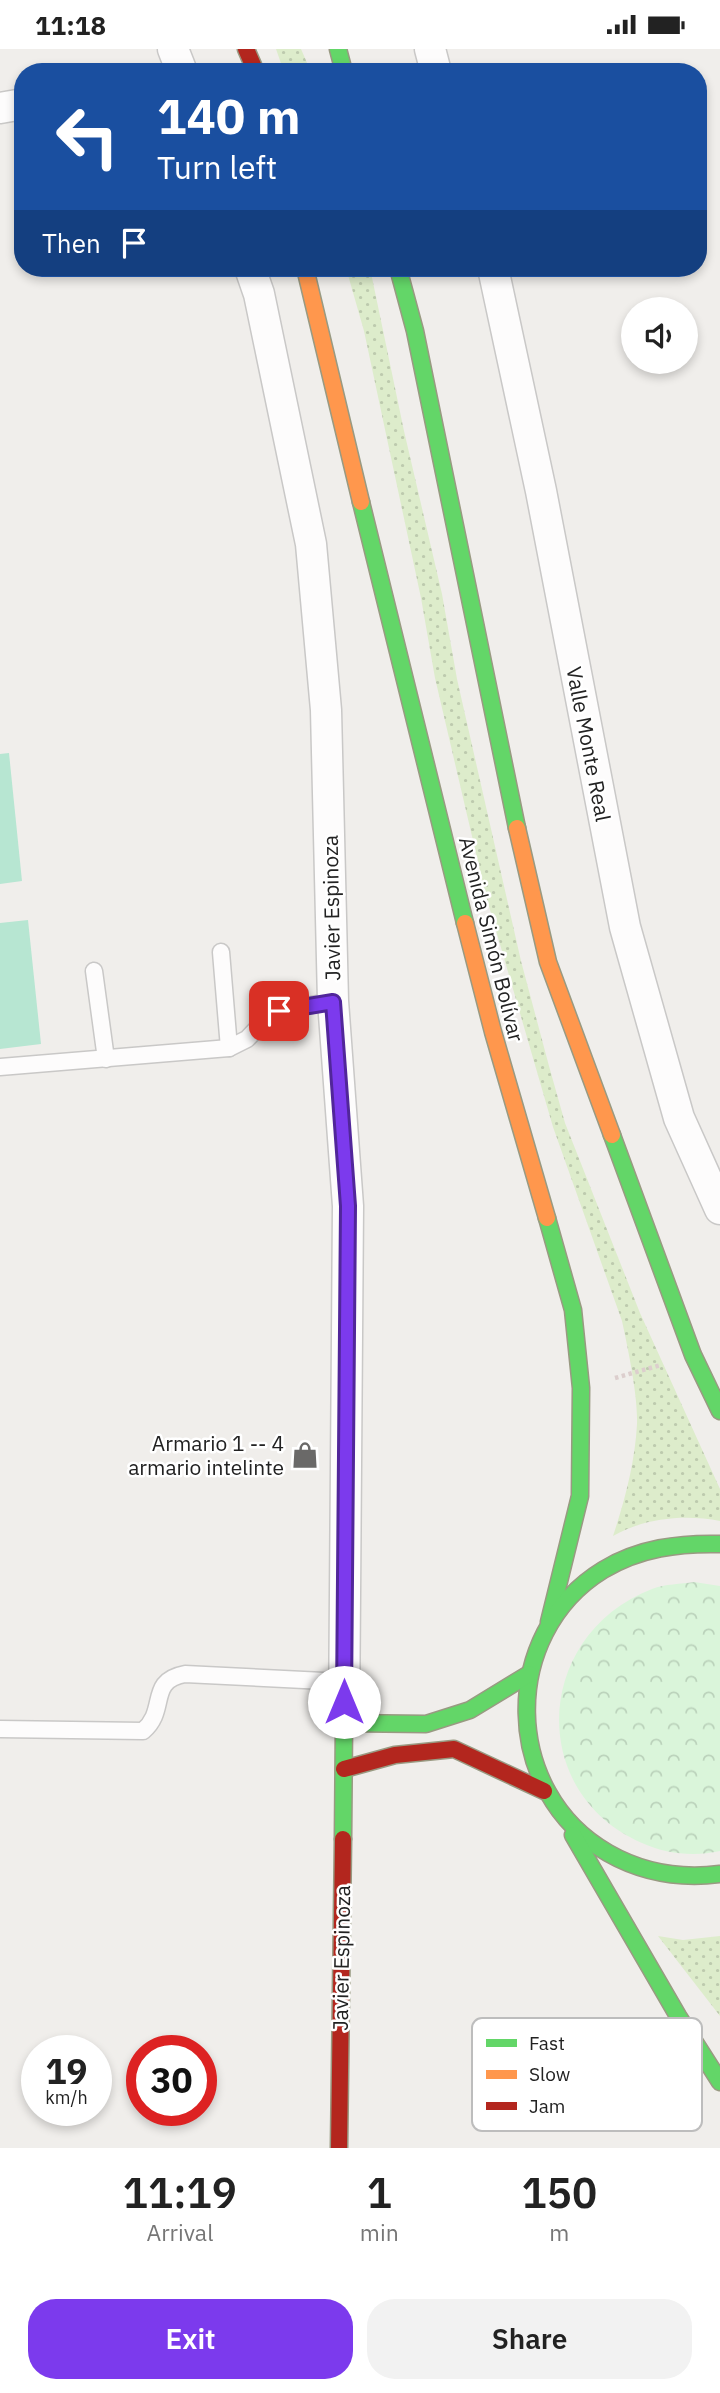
<!DOCTYPE html>
<meta charset="utf-8">
<style>
body{margin:0;font-family:"IBM Plex Sans",sans-serif;background:#f2f2f2;color:#222;height:100vh;display:flex;flex-direction:column;font-size:26px;white-space:nowrap}
*{box-sizing:border-box;margin:0}
p{font-size:23px;color:#767676}
.icon{flex:none;width:38px;height:38px;fill:none;stroke:currentColor;stroke-width:2;stroke-linecap:round;stroke-linejoin:round}
.map{position:relative;height:2099px;overflow:hidden}
.side{display:flex;flex-direction:column;background:#fff;flex:1}
.side>*{flex:none}
.banner{position:absolute;left:14px;top:14px;width:693px;height:214px;border-radius:28px;box-shadow:0 4px 10px #0003;background:#1a4fa0;color:#fff;overflow:hidden}
.fabs{position:absolute;left:621px;top:248px;display:grid;gap:14px}
.fabs a{display:grid;place-items:center;width:77px;height:77px;border-radius:50%;background:#fff;box-shadow:0 4px 10px #0003;font-size:35px}
.speed{position:absolute;left:21px;top:1986px;display:flex;gap:14px;font-size:35px;font-weight:700;text-align:center}
.speed>*{display:grid;place-content:center;width:91px;height:91px;border-radius:50%;background:#fff;box-shadow:0 4px 10px #0003;line-height:1}
.speed small{font-size:18px;font-weight:400}
.speed .limit{border:10px solid #d22;background:#fff;color:#111}
.pin{position:absolute;display:grid;place-items:center;width:60px;height:60px;color:#fff;margin:-30px;border-radius:14px;box-shadow:0 4px 10px #0006}
.me{position:absolute;width:77px;margin:-38px;rotate:0deg;stroke-linejoin:round;filter:drop-shadow(0 0 5px #0008)}
.turn{display:flex;align-items:center;gap:24px;height:147px;padding:0 28px;font-size:32px}
.turn .icon{width:91px;height:91px;stroke-width:2.5}
.turn b{display:block;font-size:49px;line-height:60px}
.then{display:flex;align-items:center;height:66px;padding:0 28px;background:#0003;gap:14px;font-size:26px}
.eta{display:flex;justify-content:space-evenly;align-items:center;height:119px;text-align:center}
.eta b{font-size:42px;font-weight:600;line-height:49px}
.action{display:flex;gap:14px;margin-top:auto;padding:14px 28px}
.action a{flex:1;height:80px;border-radius:28px;background:#7c3aed;color:#fff;font-size:28px;font-weight:600;line-height:80px;text-align:center}
.action a+a{background:#f2f2f2;color:#222}
.status{display:flex;justify-content:space-between;align-items:center;height:49px;padding:0 35px;background:#fff;direction:ltr}
.status svg{height:19px;fill:currentColor}
.map>svg:first-child{display:block}
</style>
<div class="status"><b>11:18</b><svg viewBox="0 0 49 12"><path d="M0 12V9h3v3zM5 12V6h3v6zM10 12V3h3v9zM15 12V0h3v12zM26 1h20v11H26zM47 4h2v5h-2z"/></svg></div>
<div class="map">
<svg width="720" height="2099" viewBox="0 0 720 2099">
<defs>
<pattern id="grass-dots" width="8" height="8" patternUnits="userSpaceOnUse" patternTransform="scale(1.75)"><rect width="8" height="8" fill="#ddeccb"/><path d="M2 2h.1M6 6h.1" fill="none" stroke="#bdcaae" stroke-width="1.8" stroke-linecap="round"/></pattern>
<pattern id="park-crowns" width="20" height="18" patternUnits="userSpaceOnUse" patternTransform="scale(1.75)"><rect width="20" height="18" fill="#daf5da"/><path d="M2 6a3 3 0 1 1 6 0M12 15a3 3 0 1 1 6 0" fill="none" stroke="#bbd2bb"/></pattern>
</defs>
<rect width="100%" height="100%" fill="#f0eeeb"/>
<g fill="url(#grass-dots)">
<polygon points="276,0 301,0 311,23 284,23"/>
<path d="M346,219H370L404,382L442,545L457,630L521,912L549,1017L565,1074L640,1264L720,1440V1472C685,1465 644,1469 613,1487C625,1451 635,1413 637,1375C638,1347 628,1300 622,1272L553,1078L486,847L435,629L421,549L364,282Z"/>
<polygon points="658,1887 683,1891 720,1887 720,1967"/>
</g>
<path fill="url(#park-crowns)" d="M694,1533L720,1537V1802C694,1808 666,1805 642,1794C525,1743 535,1585 652,1540C665,1535 681,1535 694,1533Z"/>
<g fill="#b7e6d2">
<polygon points="9,704 22,832 0,835 0,705"/>
<polygon points="28,871 41,995 0,1000 0,874"/>
</g>
<g fill="none" stroke-linecap="round" stroke-linejoin="round">
<defs>
<g id="lane">
<polyline points="221,903 229,999"/>
<polyline points="94,922 106,1010"/>
<polyline points="0,1018 229,999 247,990 264,972 279,962 333,952"/>
<path d="M0,1680L143,1682C168,1661 147,1632 185,1625L344,1633"/>
</g>
<g id="street">
<polyline points="173,0 182,23"/>
<polyline points="430,0 436,23"/>
<polyline points="0,59 23,55"/>
<polyline points="250,219 259,245 311,495 326,661 333,952 348,1157 344,1674"/>
<polyline points="493,219 541,442 625,878 679,1069 720,1160"/>
</g>
<g id="fast">
<polyline points="338,0 344,23"/>
<polyline points="398,219 415,282 517,779"/>
<polyline points="361,453 465,874"/>
<polyline points="612,1086 693,1306 720,1362"/>
<polyline points="547,1169 573,1261 581,1339 580,1447 549,1573"/>
<path d="M720,1495C679,1494 639,1499 603,1521C499,1585 502,1744 608,1804C643,1824 680,1830 720,1825"/>
<polyline points="573,1786 678,1967 720,2033"/>
<polyline points="343,1790 344,1674 426,1675 470,1661 529,1625"/>
</g>
<g id="slow">
<polyline points="305,219 361,453"/>
<polyline points="517,779 548,913 612,1086"/>
<polyline points="465,874 493,983 547,1169"/>
</g>
<g id="jam">
<polyline points="246,0 256,23"/>
<polyline points="344,1720 395,1706 454,1700 544,1742"/>
<polyline points="339,2099 343,1790"/>
</g>
</defs>
<use href="#lane" stroke="#c9c8c7" stroke-width="19"/>
<use href="#street" stroke="#c9c8c7" stroke-width="33"/>
<use href="#fast" stroke="#999a82" stroke-width="19"/>
<use href="#slow" stroke="#999a82" stroke-width="19"/>
<use href="#jam" stroke="#999a82" stroke-width="19"/>
<polyline stroke="#dccecd" stroke-width="4.5" stroke-dasharray="3.5 3.5" stroke-linecap="butt" points="615,1329 661,1316"/>
<use href="#lane" stroke="#fdfcfc" stroke-width="16"/>
<use href="#street" stroke="#fdfcfc" stroke-width="30"/>
<use href="#fast" stroke="#63d668" stroke-width="16"/>
<use href="#slow" stroke="#ff974d" stroke-width="16"/>
<use href="#jam" stroke="#b3261e" stroke-width="16"/>
</g>
<g fill="none" stroke-linecap="round" stroke-linejoin="round">
<defs>
<polyline id="route" points="279,962 333,953 348,1157 344,1653"/>
</defs>
<use href="#route" stroke="#51269a" stroke-width="18"/>
<use href="#route" stroke="#7c3aed" stroke-width="12"/>
</g>
<defs>
<symbol id="shop-bare" viewBox="-9 -9 18 18"><path d="M-5-2.5h2.3a2.7 3.5 0 0 1 5.4 0H5L5.5 6h-11ZM-1.5-2.5h3a1.5 2.3 0 0 0-3 0Z" fill="#6a6968" stroke="#fff" stroke-width="2.5" paint-order="stroke"/></symbol>
</defs>
<g fill-rule="evenodd">
<use href="#shop-bare" x="286" y="1387" width="38" height="38"/>
</g>
<g text-anchor="middle" dominant-baseline="central" stroke-width="5" stroke-linejoin="round" paint-order="stroke">
<g font-size="21" fill="#222" stroke="#fff">
<text transform="translate(589 695) rotate(79)">Valle Monte Real</text>
<text transform="translate(331 859) rotate(-91)">Javier Espinoza</text>
<text transform="translate(492 890) rotate(76)">Avenida Simón Bolívar</text>
<text transform="translate(341 1909) rotate(-89)">Javier Espinoza</text>
</g>
<g font-size="21" fill="#222" stroke="#fff" text-anchor="end">
<text x="284" y="1394">Armario 1 -- 4<tspan x="284" dy="24">armario intelinte</tspan></text>
</g>
</g>
<rect x="472" y="1969" width="230" height="113" rx="10" fill="#fff" stroke="#bdbdbd" stroke-width="2"/>
<rect x="486" y="1990" width="31" height="8" fill="#63d668"/>
<rect x="486" y="2021" width="31" height="9" fill="#ff974d"/>
<rect x="486" y="2053" width="31" height="8" fill="#b3261e"/>
<g font-size="19" fill="#222">
<text x="529" y="2001">Fast</text>
<text x="529" y="2032">Slow</text>
<text x="529" y="2064">Jam</text>
</g>
</svg>
<div class="fabs">
<a><svg class="icon" aria-label="sound" viewBox="0 0 24 24"><path d="M4 9h4l5-4v14l-5-4H4zM17 9q2 3 0 6"/></svg></a>
</div>
<div class="speed"><div>19<small>km/h</small></div><div class="limit">30</div></div>
<div class="pin" style="left:279px;top:962px;background:#d93025"><svg class="icon" aria-label="arrive" viewBox="0 0 24 24"><path d="M6 21V4h12l-3 4 3 4H6"/></svg></div>
<svg class="me" style="left:344px;top:1653px" viewBox="-20 -20 40 40"><circle r="19" fill="#fff"/><path d="M0-13L10 11 0 6-10 11z" fill="#7c3aed"/></svg>
<div class="banner">
<div class="turn"><svg class="icon" aria-label="left" viewBox="0 0 24 24"><path d="M17 20v-9H6M10 6l-5 5 5 5"/></svg><div><b>140 m</b>Turn left</div></div>
<div class="then">Then<svg class="icon" aria-label="arrive" viewBox="0 0 24 24"><path d="M6 21V4h12l-3 4 3 4H6"/></svg></div>
</div>
</div>
<section class="side">
<div class="eta">
<div><b>11:19</b><p>Arrival</p></div>
<div><b>1</b><p>min</p></div>
<div><b>150</b><p>m</p></div>
</div>
<div class="action"><a>Exit</a><a>Share</a></div>
</section>
